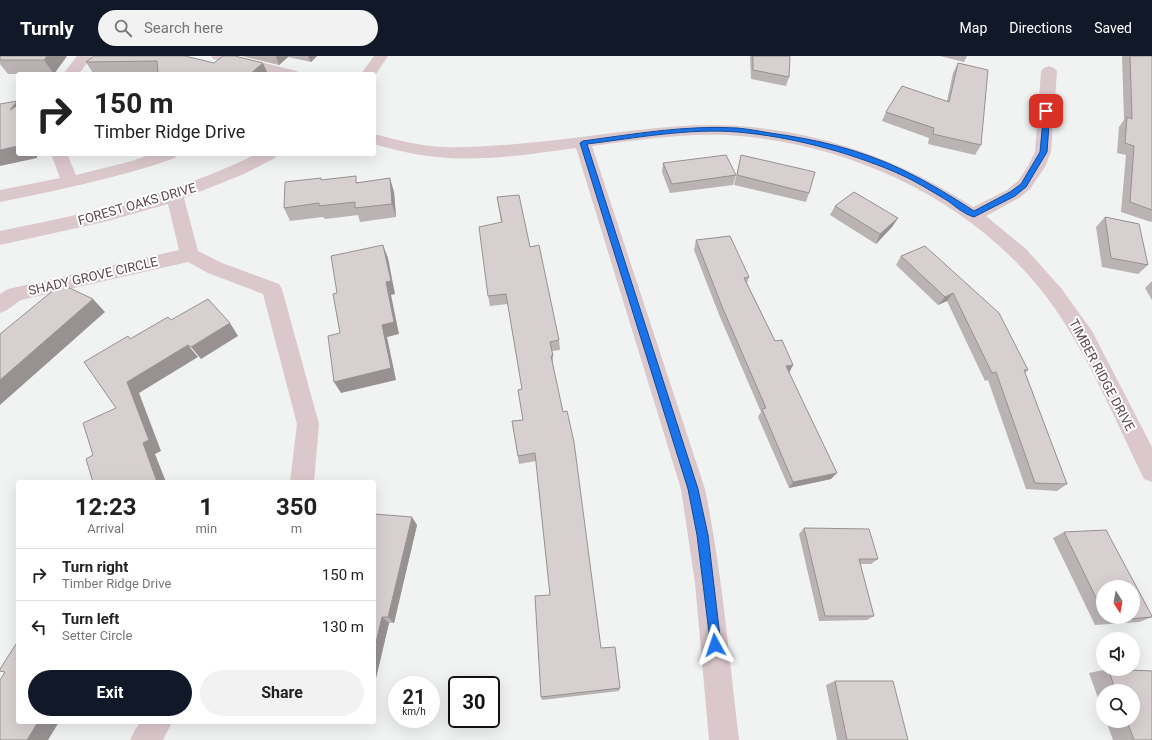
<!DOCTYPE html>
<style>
body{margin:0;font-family:Roboto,sans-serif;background:#f2f2f2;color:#222;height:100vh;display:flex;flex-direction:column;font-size:15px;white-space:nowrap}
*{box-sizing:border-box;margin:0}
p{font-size:13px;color:#767676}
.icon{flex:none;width:22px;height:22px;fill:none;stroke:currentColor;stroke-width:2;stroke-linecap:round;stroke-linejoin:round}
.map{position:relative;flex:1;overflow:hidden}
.sheet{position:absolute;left:16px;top:424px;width:360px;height:244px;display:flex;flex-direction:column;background:#fff;border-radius:4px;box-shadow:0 4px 16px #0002}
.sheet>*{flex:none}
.top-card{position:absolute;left:16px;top:16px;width:360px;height:84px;border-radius:4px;box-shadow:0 4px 16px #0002;background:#fff;color:#222;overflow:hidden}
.needle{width:26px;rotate:169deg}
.tools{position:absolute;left:1096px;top:524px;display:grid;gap:8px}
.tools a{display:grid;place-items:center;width:44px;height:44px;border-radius:50%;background:#fff;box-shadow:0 4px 16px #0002;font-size:20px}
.speed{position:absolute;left:388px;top:620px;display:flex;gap:8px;font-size:20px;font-weight:700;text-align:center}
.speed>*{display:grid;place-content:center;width:52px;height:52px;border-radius:50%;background:#fff;box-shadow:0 4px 16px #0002;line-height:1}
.speed small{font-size:10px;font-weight:400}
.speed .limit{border:2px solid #111;border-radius:6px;background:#fff;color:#111}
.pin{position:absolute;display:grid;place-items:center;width:34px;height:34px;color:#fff;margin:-17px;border-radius:8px;box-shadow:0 2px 6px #0006}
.me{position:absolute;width:44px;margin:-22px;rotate:355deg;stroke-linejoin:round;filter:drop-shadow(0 0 3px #0008)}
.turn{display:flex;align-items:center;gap:14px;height:84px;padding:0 12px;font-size:18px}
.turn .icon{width:52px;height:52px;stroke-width:2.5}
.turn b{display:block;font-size:28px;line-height:34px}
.eta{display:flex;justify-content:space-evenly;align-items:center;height:68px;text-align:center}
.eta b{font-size:24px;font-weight:700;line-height:28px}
.action{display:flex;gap:8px;margin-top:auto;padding:8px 12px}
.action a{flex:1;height:46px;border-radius:24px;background:#111827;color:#fff;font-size:16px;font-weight:700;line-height:46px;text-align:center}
.action a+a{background:#f2f2f2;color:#222}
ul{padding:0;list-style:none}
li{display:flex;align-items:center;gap:12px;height:52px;padding:0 12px;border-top:1px solid #e0e0e0}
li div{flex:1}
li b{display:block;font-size:15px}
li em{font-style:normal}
header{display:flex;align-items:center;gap:24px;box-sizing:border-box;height:56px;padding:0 20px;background:#111827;color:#fff}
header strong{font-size:19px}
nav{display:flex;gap:22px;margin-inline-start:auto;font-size:14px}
.search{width:280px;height:36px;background:#f2f2f2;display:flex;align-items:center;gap:10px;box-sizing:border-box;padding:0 14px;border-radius:22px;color:#767676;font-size:15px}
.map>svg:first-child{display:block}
</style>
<header>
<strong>Turnly</strong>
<div class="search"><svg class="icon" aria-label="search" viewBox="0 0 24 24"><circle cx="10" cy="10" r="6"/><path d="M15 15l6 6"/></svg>Search here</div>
<nav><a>Map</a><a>Directions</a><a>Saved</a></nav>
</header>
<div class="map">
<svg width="1152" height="684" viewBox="0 0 1152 684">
<rect width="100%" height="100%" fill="#f0f3f1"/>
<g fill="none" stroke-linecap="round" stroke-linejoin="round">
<g fill="#dbc8cc" fill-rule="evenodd">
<polygon points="77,0 92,0 79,18 63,18"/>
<polygon points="211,0 236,0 297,15 300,18 274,18 213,3"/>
<polygon points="374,0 388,0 374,21 374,18 361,18"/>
<path d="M1049,10L1054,12L1057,15L1051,96L1045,111L1030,133L1019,142L986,160L1026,193L1061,232L1092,275L1152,391V426L1144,423C1114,362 1088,297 1048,243C974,144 849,86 727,79C682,77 637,84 592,90L705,433C722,516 729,600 739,684H709L695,527L681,433L576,92C531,98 483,106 437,101C415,99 395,94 374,88V78C397,84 420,90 444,91C464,92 483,90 503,89C563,85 622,74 682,70C785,63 888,95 973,151L1007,134L1018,125L1028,110L1035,96L1041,15L1044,12Z"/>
<path d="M51,98H67L76,119L132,105L152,98H177L175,102C118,122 59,134 0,146V134L60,122Z"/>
<path d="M256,98H277L275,102L244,118L184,142L198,195L222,207L279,228L282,233L319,368L314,426H290L297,368L263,238L208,217L188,206L21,244L7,254L0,257V238L8,233L179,194L168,148L104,166L0,189V175C88,157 175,139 256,98Z"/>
<polygon points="140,666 172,666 163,684 130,684 135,674"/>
</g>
</g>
<g fill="#bab2b3" fill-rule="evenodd">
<polygon points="67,0 54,18 8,18 0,8 0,2"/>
<polygon points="94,0 214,7 158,18 158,16 93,17 86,6"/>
<polygon points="242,0 317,0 311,6 288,1 279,9"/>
<polygon points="750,0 790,0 789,21 786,30 751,23"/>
<polygon points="940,0 967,0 964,6"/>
<polygon points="1122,0 1152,0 1152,165 1151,166 1121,156 1126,99 1117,97 1119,71 1124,64"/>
<polygon points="958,7 981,89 975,99 928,88 929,82 882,65 886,56 947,45 953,17"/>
<polygon points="741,99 809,137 806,146 734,129"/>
<polygon points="663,107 736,119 733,129 670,137 662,116"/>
<polygon points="322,124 358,126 394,136 396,161 360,166 358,159 325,163 323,161 290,165 284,152"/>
<polygon points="497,141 530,191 559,284 560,294 552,295 553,300 553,309 601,592 620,632 619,635 542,644 541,641 550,539 536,405 519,408 512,365 523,364 522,333 508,248 490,250 488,240 501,166"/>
<polygon points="835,150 898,162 892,171 876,188 830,159"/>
<polygon points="1105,161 1148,209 1138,218 1102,211 1096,171"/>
<polygon points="696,184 749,221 747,227 775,285 793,309 789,316 831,423 789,432 758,361 761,356 720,261 694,194"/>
<polygon points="925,190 1028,314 1025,317 1067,428 1057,435 1026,433 988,324 985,325 947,245 938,249 896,209 901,200"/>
<polygon points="1152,225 1152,244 1145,232"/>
<polygon points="374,458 417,469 394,567 389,567 376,622 374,622"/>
<polygon points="804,472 878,503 871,508 860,508 874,560 867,564 819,565 799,478"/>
<path d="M1064,476L1152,561L1139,566L1095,569L1053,482ZM1103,531L1133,561H1103Z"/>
<polygon points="1108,613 1152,615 1152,684 1113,684 1106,665 1133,665 1133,635 1103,635 1103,656 1089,617"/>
<polygon points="835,625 908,684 837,684 826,629"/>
</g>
<g fill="#979192">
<polygon points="47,0 67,0 54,18 44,4"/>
<polygon points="276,0 288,0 288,1 279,9"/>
<polygon points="308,0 317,0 311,6"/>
<polygon points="263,7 268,18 250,18"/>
<polygon points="17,45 18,46 18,64 10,54"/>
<polygon points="18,90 18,98 37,98 37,102 0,110 0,94"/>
<polygon points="390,122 394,136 396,161 392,148"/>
<polygon points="898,162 892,171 876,188 880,178"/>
<polygon points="383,189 388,202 395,238 391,239 399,278 387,281 396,324 341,337 334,326 382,269 386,226"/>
<polygon points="953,237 947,245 938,249 945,241"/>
<polygon points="93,243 105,256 0,349 0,324"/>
<polygon points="230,267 238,280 201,303 191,291"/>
<polygon points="188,289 198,301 139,337 161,395 155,398 166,426 157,426 143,387 127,326"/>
<polygon points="793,309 789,317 786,310"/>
<polygon points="837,417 831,423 789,432 793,426"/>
<polygon points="412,461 417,469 394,567 388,561"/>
<polygon points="382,561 389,567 376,622 374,621 374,595"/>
<polygon points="38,666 59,666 48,684 27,684"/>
</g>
<g fill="#d8cfd0" stroke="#979192">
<polygon points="1,0 47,0 44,4 0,4 0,2"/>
<polygon points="94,0 185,0 214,7 223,0 235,0 263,7 250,18 156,18 158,18 157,5 86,6"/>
<polygon points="753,0 790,0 789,21 753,14"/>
<polygon points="1130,0 1152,0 1152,154 1130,146 1134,90 1125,87 1127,61 1132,63"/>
<polygon points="958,7 988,14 981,89 933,78 934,72 886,56 902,30 949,46"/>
<polygon points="17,45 10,54 18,49 18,90 0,94 0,48"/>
<polygon points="726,99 736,119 672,128 663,107"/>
<polygon points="741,99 815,116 809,137 737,119"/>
<polygon points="356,120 356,127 390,122 392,148 355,152 355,146 319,150 319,147 284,152 285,126 321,122 321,124"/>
<polygon points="854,136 898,162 880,178 835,150"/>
<polygon points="519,139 530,191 539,189 559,284 550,286 553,300 551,300 563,356 567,355 574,386 601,592 615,591 620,632 541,641 535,540 550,539 535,397 518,400 512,365 523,364 518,334 522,333 506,238 488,240 479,171 502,166 497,141"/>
<polygon points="1105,161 1139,168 1148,209 1111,202"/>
<polygon points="730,180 749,221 744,222 775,285 782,284 793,309 786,310 837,417 793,426 762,353 766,352 723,253 696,184"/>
<polygon points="383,189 391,225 386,226 394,266 382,269 391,312 334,326 328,280 340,277 333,238 337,237 331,200"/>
<polygon points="925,190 999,257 1028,314 1024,314 1067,428 1035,427 996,316 992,317 953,237 945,241 901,200"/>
<polygon points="61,228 93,243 0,324 0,278"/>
<polygon points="208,243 230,267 191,291 188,289 127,326 149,384 143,387 157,426 93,426 86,403 93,399 83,367 116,352 84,306 128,280 130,283 168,261 171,264"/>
<polygon points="374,458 412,461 388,561 382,561 374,595"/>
<polygon points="804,472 869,473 878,503 859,503 874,560 825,560"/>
<polygon points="1106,474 1152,560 1152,561 1108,565 1106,561 1133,561 1133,531 1103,531 1103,556 1064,476"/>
<polygon points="18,585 18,666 38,666 27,684 0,684 0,624 5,616 0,615 0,613"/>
<polygon points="1108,613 1152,615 1152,684 1134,684 1127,665 1133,665 1133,635 1116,635"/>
<polygon points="835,625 893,625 908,684 847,684"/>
</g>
<path fill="#1a73e8" stroke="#114b97" d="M1044,53L1050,55L1047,96L1026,131L1015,140L974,161C964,158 956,151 948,145C931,135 914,124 895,116C845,95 792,81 738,76C688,72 636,82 587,88L698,433L708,479L721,589L719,593L715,595L711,593L697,479L688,433L580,87L583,85C634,78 686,69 737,72C748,73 759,75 770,77C815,83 862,94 903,114C928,126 951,140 974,155L1010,136L1021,128L1040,96Z"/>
<g text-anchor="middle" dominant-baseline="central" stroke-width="4" stroke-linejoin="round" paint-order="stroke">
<g font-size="13" fill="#5f464b" stroke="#fff">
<text transform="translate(137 148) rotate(-16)">FOREST OAKS DRIVE</text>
<text transform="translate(93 220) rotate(-13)">SHADY GROVE CIRCLE</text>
<text transform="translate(1102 319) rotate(62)">TIMBER RIDGE DRIVE</text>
</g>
</g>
</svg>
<div class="tools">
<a><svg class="needle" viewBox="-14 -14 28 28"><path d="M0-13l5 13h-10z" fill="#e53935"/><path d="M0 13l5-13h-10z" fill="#767676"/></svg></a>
<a><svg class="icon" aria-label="sound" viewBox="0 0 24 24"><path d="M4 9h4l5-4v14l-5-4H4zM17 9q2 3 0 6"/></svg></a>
<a><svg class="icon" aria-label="search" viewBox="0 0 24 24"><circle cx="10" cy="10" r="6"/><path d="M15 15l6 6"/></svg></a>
</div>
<div class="speed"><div>21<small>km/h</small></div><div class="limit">30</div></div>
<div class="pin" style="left:1046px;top:55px;background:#d93025"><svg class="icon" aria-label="arrive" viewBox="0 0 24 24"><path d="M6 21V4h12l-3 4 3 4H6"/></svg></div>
<svg class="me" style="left:715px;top:589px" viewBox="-20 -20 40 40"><path d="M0-17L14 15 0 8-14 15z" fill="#1a73e8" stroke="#fff" stroke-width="4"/></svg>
<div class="top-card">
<div class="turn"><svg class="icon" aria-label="right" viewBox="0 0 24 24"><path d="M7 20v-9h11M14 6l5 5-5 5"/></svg><div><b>150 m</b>Timber Ridge Drive</div></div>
</div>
<section class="sheet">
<div class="eta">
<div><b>12:23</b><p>Arrival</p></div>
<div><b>1</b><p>min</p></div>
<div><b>350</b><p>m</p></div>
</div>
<ul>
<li><svg class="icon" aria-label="right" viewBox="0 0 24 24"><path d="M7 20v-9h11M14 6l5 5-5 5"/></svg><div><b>Turn right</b><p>Timber Ridge Drive</p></div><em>150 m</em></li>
<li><svg class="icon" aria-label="left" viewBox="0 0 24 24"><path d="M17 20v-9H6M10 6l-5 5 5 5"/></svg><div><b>Turn left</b><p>Setter Circle</p></div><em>130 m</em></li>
</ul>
<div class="action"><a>Exit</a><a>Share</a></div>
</section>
</div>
